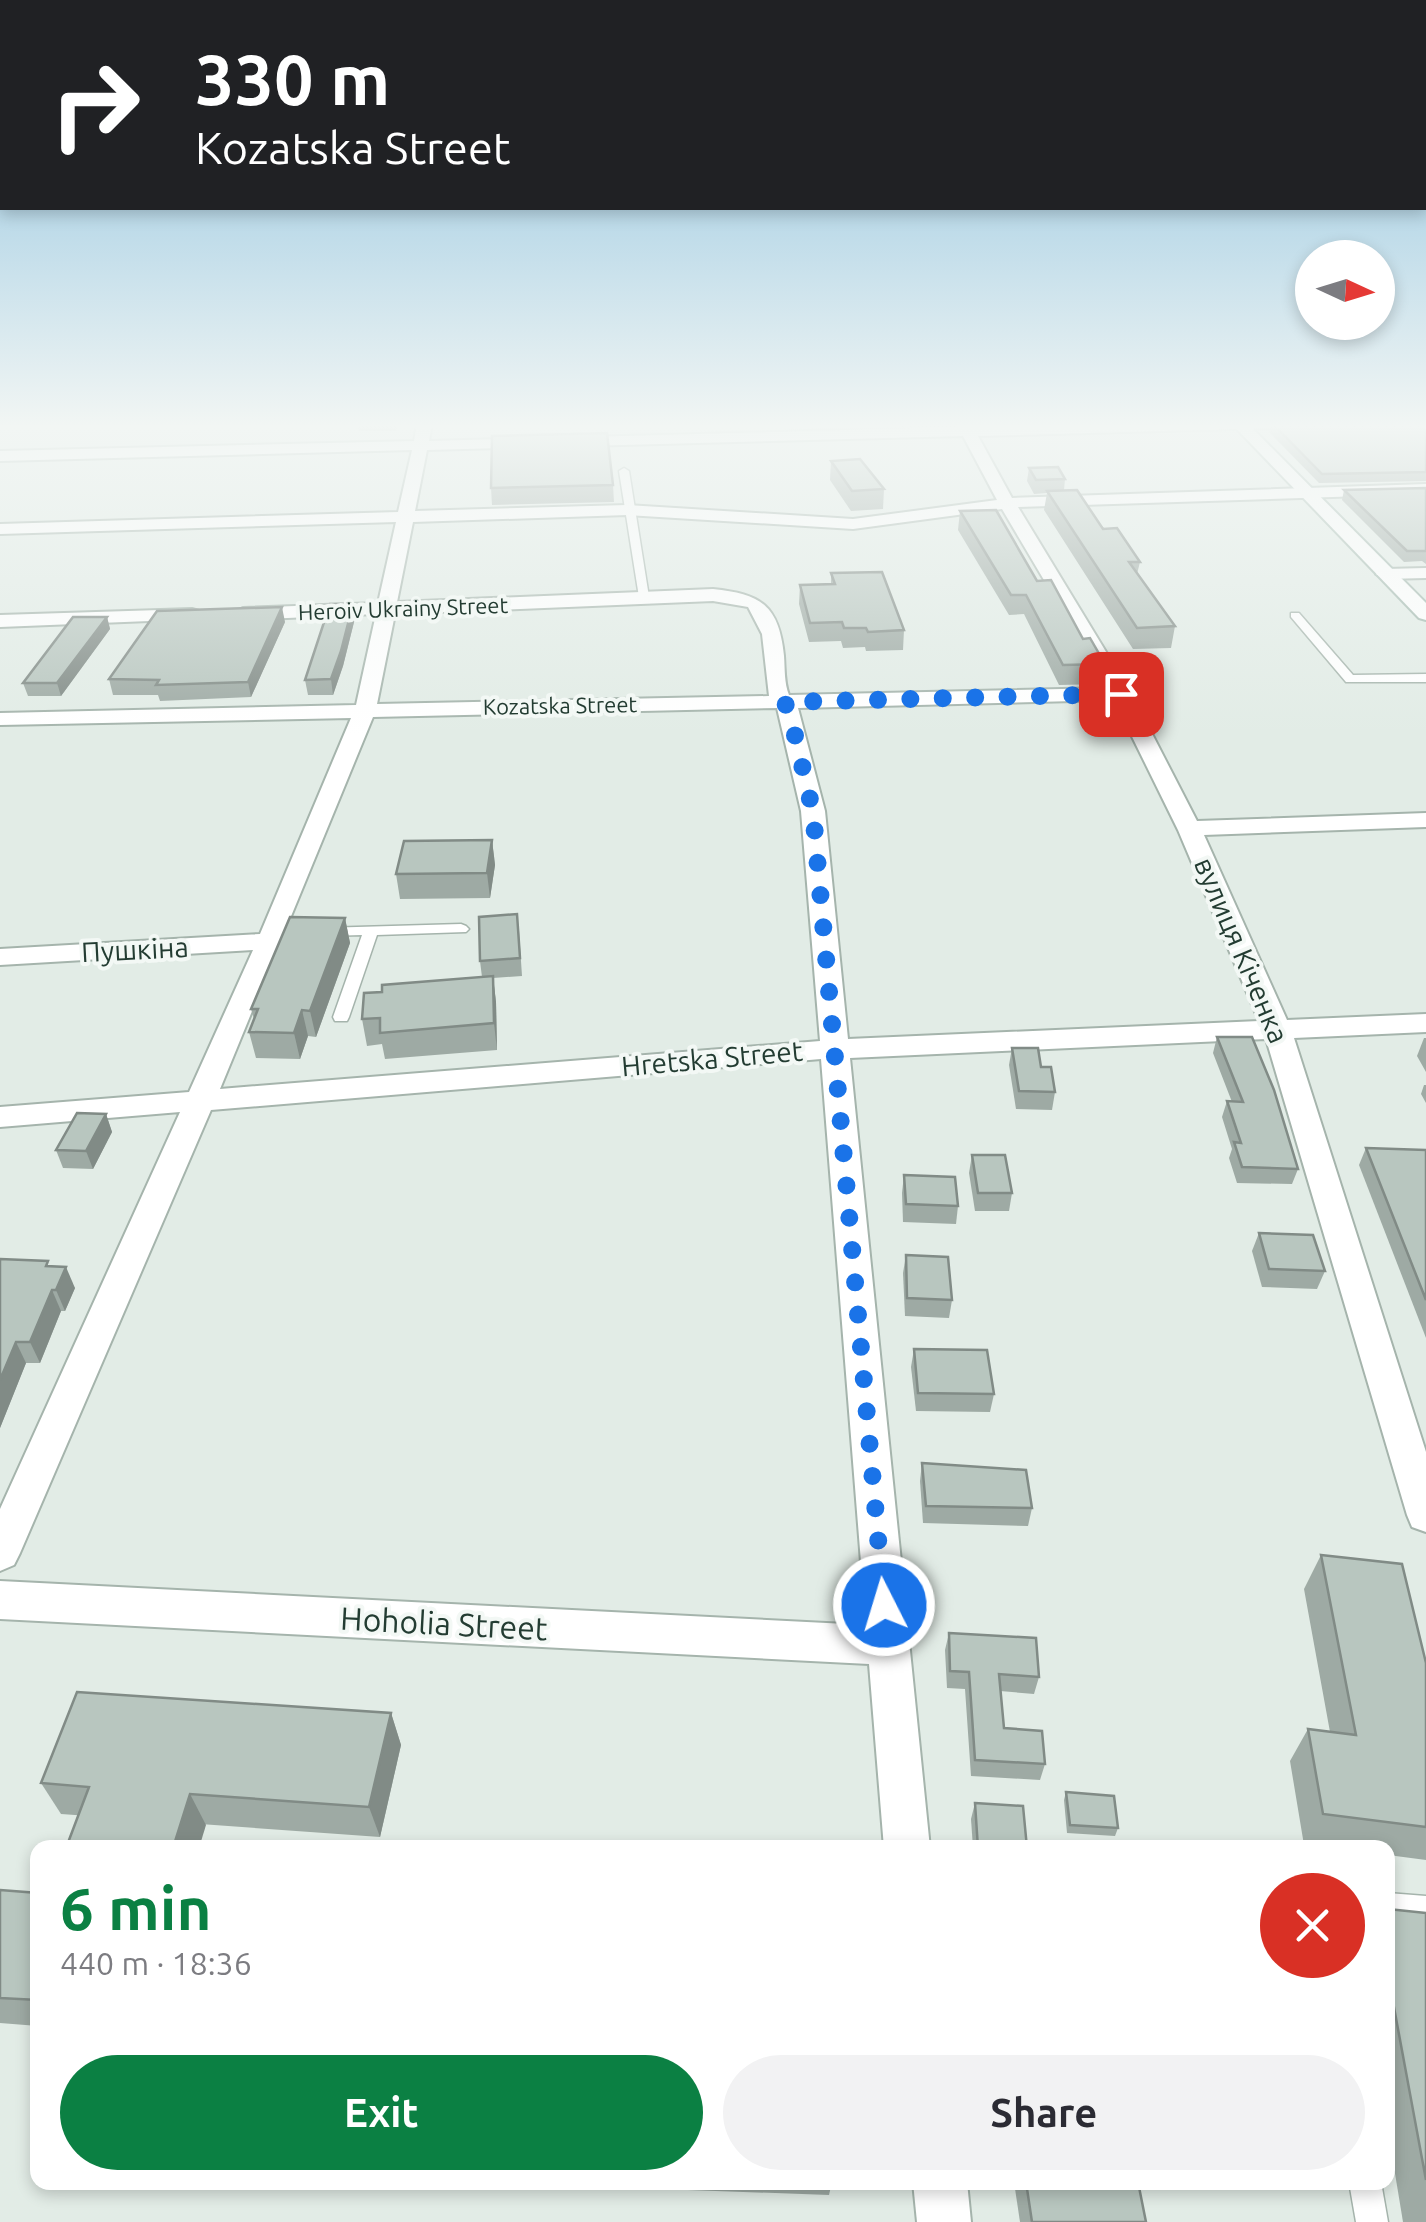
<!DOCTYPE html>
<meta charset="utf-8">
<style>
body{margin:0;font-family:Ubuntu,sans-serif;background:#f2f2f3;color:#2b2b33;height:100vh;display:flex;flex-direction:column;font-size:38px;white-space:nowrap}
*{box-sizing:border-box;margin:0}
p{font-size:32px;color:#7c7c81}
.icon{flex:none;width:55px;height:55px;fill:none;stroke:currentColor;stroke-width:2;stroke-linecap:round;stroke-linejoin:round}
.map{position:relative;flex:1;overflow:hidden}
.sheet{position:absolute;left:30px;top:1840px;width:1365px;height:350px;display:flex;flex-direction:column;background:#fff;border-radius:20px;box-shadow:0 5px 15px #0003}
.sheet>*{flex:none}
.banner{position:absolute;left:0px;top:0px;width:1428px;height:210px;box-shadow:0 5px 15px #0003;background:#202124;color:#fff;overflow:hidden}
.needle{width:65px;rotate:94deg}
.fabs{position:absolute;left:1295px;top:240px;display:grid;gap:20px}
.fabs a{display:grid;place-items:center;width:100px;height:100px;border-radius:50%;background:#fff;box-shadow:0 5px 15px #0003;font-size:50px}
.pin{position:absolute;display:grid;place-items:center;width:85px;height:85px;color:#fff;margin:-42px;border-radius:20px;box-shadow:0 5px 15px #0006}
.me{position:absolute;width:110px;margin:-55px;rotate:355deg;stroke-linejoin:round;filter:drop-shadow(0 0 8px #0008)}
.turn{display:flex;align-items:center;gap:35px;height:210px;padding:0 30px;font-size:45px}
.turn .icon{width:130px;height:130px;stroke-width:2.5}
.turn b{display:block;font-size:70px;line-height:85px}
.round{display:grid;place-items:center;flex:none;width:105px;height:105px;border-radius:52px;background:#f2f2f3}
.headline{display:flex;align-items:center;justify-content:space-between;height:170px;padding:0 30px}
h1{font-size:60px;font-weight:600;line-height:75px;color:#0b8043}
.button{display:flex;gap:20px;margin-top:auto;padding:20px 30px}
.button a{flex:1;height:115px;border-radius:60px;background:#0b8043;color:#fff;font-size:40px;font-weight:600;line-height:115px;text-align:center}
.button a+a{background:#f2f2f3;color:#2b2b33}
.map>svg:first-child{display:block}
</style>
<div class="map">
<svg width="1426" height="2222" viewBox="0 0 1426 2222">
<rect width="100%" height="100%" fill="#e2ece6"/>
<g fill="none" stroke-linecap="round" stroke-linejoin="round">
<defs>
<g id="lane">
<polygon points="624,468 629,471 649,597 644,600 639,597 619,471"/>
<polygon points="1291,613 1299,613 1353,675 1426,674 1426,682 1346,682 1291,617"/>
<polygon points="461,924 466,926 469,929 466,932 377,935 349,1017 347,1021 335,1021 333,1017 362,935 327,936 322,934 319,931 322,928"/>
<polygon points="1388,1893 1426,1896 1426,1924 1388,1921"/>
<polygon points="1349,2182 1381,2182 1388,2222 1356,2222"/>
</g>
<g id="street">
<path d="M417,424H432L429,441L958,427L957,424H1278L1271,428L978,436L1012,498L1426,484V494L1018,507L1131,693L1197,821L1426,813V827L1204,835L1287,1020L1426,1014V1032L1294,1038L1426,1452V1532L1412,1527L1407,1515L1266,1039L850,1058L930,1848H884L869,1664L0,1619V1581L866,1625L821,1059L211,1110L20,1553L14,1565L0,1571V1509L180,1112L0,1127V1107L189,1092L253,950L0,965V949L260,934L351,718L0,725V713L356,705L376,614L243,620L233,614L243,608L378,603L396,522L0,534V524L398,512L412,450L0,461V451L414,441ZM963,436L997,500L853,519L627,505L415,511L427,450ZM1002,509L1108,688L789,695C784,683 785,669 784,656C779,605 761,594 713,589L397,602L413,522L627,515L853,529ZM713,601L748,607L762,634L769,696L377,704L395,614ZM1114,700L1178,830L1259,1021L848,1039L825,811L798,708ZM777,708L801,811L820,1041L220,1089L373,717Z"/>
<polygon points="1426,568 1426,578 1385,579 1376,574 1385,569"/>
<polygon points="192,609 199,611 199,619 0,627 0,615"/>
<polygon points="913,2182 967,2182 971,2222 917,2222"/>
</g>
<polygon id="secondary" points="1232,424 1248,424 1426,603 1426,620 1419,618"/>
</defs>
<use href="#lane" stroke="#a5b4ac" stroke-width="3"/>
<use href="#street" stroke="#a5b4ac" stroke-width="4"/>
<use href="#secondary" stroke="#a1b7ad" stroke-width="4"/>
<use href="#lane" fill="#fff" fill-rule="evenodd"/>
<use href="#street" fill="#fff" fill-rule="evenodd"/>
<use href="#secondary" fill="#fff" fill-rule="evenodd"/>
</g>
<g fill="#9eaaa4">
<polygon points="358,424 398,424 396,431 359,431"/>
<polygon points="705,424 762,424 705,426"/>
<polygon points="1271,424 1426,424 1426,481 1319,483 1269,432"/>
<polygon points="831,461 884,489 883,509 851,511 830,480"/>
<polygon points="1029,468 1065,479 1064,490 1140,562 1137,574 1175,626 1171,648 1133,649 1044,510 1047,493 1034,494 1027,481"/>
<polygon points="613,485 614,502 492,505 491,488"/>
<polygon points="1426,488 1426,564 1422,561 1404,562 1342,500 1344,490"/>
<polygon points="960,511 1037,581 1083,639 1105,664 1102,684 1059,685 1024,614 1009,615 958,530"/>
<polygon points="831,573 904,630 903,650 866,651 865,647 843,648 841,641 809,642 799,604 800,585 831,584"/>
<polygon points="353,604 355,618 343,666 333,695 308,695 305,680"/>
<polygon points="107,617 110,629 61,696 28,696 23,683"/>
<polygon points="285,622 251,697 160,701 158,695 113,695 109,679"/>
<polygon points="492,840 495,865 490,898 400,899 396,874"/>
<polygon points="345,918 350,943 316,1037 308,1036 300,1059 256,1058 249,1032 254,1019 251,1009"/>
<polygon points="519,931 522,976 493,978 496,1002 497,1050 385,1059 382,1044 367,1046 362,1019 382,992 482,977 480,961"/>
<polygon points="1217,1037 1298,1169 1292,1184 1237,1183 1229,1158 1232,1149 1222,1117 1227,1101 1232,1102 1213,1053"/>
<polygon points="1424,1038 1426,1038 1426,1072 1417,1056"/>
<polygon points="1012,1048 1041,1067 1055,1092 1052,1110 1016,1109 1009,1065"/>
<polygon points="1424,1085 1426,1085 1426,1103 1421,1094"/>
<polygon points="106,1114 112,1132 93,1169 63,1168 56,1150"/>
<polygon points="1366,1148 1426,1150 1426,1338 1359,1165"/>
<polygon points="972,1155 1012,1193 1009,1211 975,1211 969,1173"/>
<polygon points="904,1175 958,1206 956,1224 903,1222 902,1193"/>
<polygon points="1259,1233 1325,1271 1317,1289 1262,1287 1252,1251"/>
<polygon points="906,1255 952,1300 949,1318 905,1316 903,1273"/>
<polygon points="0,1259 50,1266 75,1288 65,1311 61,1311 40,1363 26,1363 0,1428"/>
<polygon points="914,1349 994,1394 990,1412 916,1411 911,1367"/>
<polygon points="922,1463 1032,1508 1028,1526 923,1523 920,1481"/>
<polygon points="1321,1555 1426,1663 1426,1860 1388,1855 1388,1848 1326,1848 1304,1845 1290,1761 1308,1729 1330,1732 1304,1589"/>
<polygon points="949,1633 1039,1677 1034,1694 1000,1691 1004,1728 1045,1764 1040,1780 971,1776 965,1689 947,1688 945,1650"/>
<polygon points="391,1713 401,1745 380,1837 61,1814 41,1783"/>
<polygon points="1066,1792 1118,1828 1115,1836 1067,1833 1064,1800"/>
<polygon points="975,1803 1027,1848 973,1848 971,1819"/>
<polygon points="0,1890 38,1893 38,2026 0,2023"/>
<polygon points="1388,1909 1426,1913 1426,2222 1403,2222 1388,2131"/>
<polygon points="575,2182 832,2182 829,2195 576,2186"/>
<polygon points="1014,2182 1138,2182 1146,2222 1020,2222"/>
</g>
<g fill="#818b86">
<polygon points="353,604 355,618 343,666 333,695 331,679"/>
<polygon points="282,607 285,622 251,697 248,682"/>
<polygon points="107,617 110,629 61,696 57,683"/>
<polygon points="492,840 495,865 490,898 487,873"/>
<polygon points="345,918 350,943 316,1037 310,1011"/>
<polygon points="493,976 496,1002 497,1050 494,1023"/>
<polygon points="302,1010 308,1036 300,1059 294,1033"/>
<polygon points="106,1114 112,1132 93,1169 86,1151"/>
<polygon points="66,1267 75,1288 65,1311 56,1290"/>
<polygon points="52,1290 61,1311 40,1363 30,1342"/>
<polygon points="16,1342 26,1363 0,1428 0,1380"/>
<polygon points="391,1713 401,1745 380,1837 369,1807"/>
<polygon points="190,1794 206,1825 199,1848 173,1848"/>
</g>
<g fill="#b8c6bf" stroke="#818b86" stroke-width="2.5">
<polygon points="1273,424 1426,424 1426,472 1322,474"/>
<polygon points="607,433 613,485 491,488 492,436"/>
<polygon points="860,459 884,489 852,491 831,461"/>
<polygon points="1058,467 1065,479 1036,480 1029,468"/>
<polygon points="1426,488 1426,551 1407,551 1344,490"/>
<polygon points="1077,490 1103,529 1117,528 1140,562 1129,562 1175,626 1137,628 1047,491"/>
<polygon points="996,510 1037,581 1051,580 1083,639 1090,638 1105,664 1063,665 1026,595 1011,595 960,511"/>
<polygon points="882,572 904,630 868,632 866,628 844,628 842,622 810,623 800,585 835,584 831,573"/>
<polygon points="330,604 353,604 341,651 331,679 305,680"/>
<polygon points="282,607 248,682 156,685 159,680 109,679 157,611"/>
<polygon points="73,617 107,617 57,683 23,683"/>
<polygon points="492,840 487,873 396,874 404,841"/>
<polygon points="517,914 520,958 480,961 479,917"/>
<polygon points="290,917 345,918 310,1011 302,1010 294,1033 249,1032 258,1009 251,1009"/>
<polygon points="493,976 494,1023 380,1033 380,1018 362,1019 364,993 382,992 382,985"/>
<polygon points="1217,1037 1252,1037 1274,1090 1298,1169 1242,1167 1234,1142 1241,1143 1227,1101 1243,1102"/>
<polygon points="1012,1048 1038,1048 1041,1067 1051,1067 1055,1092 1019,1091"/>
<polygon points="77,1113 106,1114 86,1151 56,1150"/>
<polygon points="1366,1148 1426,1150 1426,1300"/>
<polygon points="972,1155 1005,1155 1012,1193 978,1193"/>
<polygon points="904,1175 955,1177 958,1206 906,1204"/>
<polygon points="1259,1233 1313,1235 1325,1271 1269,1269"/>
<polygon points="906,1255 948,1257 952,1300 907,1298"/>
<polygon points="0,1259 48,1261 46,1266 66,1267 56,1290 52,1290 30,1342 16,1342 0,1380"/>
<polygon points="914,1349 987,1350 994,1394 918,1393"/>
<polygon points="922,1463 1026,1470 1032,1508 926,1506"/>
<polygon points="1321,1555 1402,1564 1426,1663 1426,1827 1323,1814 1308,1729 1356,1735"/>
<polygon points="949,1633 1036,1638 1039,1677 999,1674 1004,1728 1042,1731 1045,1764 975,1760 969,1672 950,1671"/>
<polygon points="77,1692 391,1713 369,1807 190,1794 173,1848 66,1848 89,1787 41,1783"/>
<polygon points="1066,1792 1114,1796 1118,1828 1070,1825"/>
<polygon points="975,1803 1023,1806 1027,1848 978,1848"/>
<polygon points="0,1890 38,1893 38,2000 0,1998"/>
<polygon points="1388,1909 1426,1913 1426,2180 1388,1975"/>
<polygon points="1026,2182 1138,2182 1146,2222 1032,2222"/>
</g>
<linearGradient id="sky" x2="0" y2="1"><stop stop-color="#83bddd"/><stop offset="0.58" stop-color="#f2f6f4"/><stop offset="1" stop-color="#f2f6f4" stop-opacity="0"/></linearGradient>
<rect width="1426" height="735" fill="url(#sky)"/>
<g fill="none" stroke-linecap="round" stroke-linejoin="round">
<polyline stroke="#1a73e8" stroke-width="18" stroke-dasharray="0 32.4" points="884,1605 813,812 789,710 784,702 1121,694"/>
</g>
<g text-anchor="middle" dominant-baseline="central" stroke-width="8" stroke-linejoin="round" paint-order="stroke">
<g font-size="22" fill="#233c32" stroke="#f3f8f5">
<text transform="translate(403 608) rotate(-2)">Heroiv Ukrainy Street</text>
<text transform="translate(560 705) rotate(-1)">Kozatska Street</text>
</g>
<g font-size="28" fill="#233c32" stroke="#f3f8f5">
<text transform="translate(135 949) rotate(-3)">Пушкіна</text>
<text transform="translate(1242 950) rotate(67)">вулиця Кіченка</text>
<text transform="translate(712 1058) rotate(-5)">Hretska Street</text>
</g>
<g font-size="32" fill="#233c32" stroke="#f3f8f5">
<text transform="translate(444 1623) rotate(3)">Hoholia Street</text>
</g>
</g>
</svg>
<div class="fabs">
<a><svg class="needle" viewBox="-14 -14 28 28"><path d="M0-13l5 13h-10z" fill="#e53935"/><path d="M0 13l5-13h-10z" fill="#7c7c81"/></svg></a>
</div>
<div class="pin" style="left:1121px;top:694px;background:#d93025"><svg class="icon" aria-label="arrive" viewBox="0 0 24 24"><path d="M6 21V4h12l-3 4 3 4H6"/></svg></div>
<svg class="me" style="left:884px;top:1605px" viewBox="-20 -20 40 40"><circle r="17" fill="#1a73e8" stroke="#fff" stroke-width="3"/><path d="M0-11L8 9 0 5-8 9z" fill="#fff"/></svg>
<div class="banner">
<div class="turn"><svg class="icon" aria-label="right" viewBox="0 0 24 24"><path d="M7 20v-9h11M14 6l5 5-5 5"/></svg><div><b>330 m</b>Kozatska Street</div></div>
</div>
<section class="sheet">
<div class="headline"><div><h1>6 min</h1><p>440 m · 18:36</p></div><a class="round" style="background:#d93025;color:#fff"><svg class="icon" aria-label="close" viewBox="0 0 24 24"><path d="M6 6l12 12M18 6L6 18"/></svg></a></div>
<div class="button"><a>Exit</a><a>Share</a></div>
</section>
</div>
